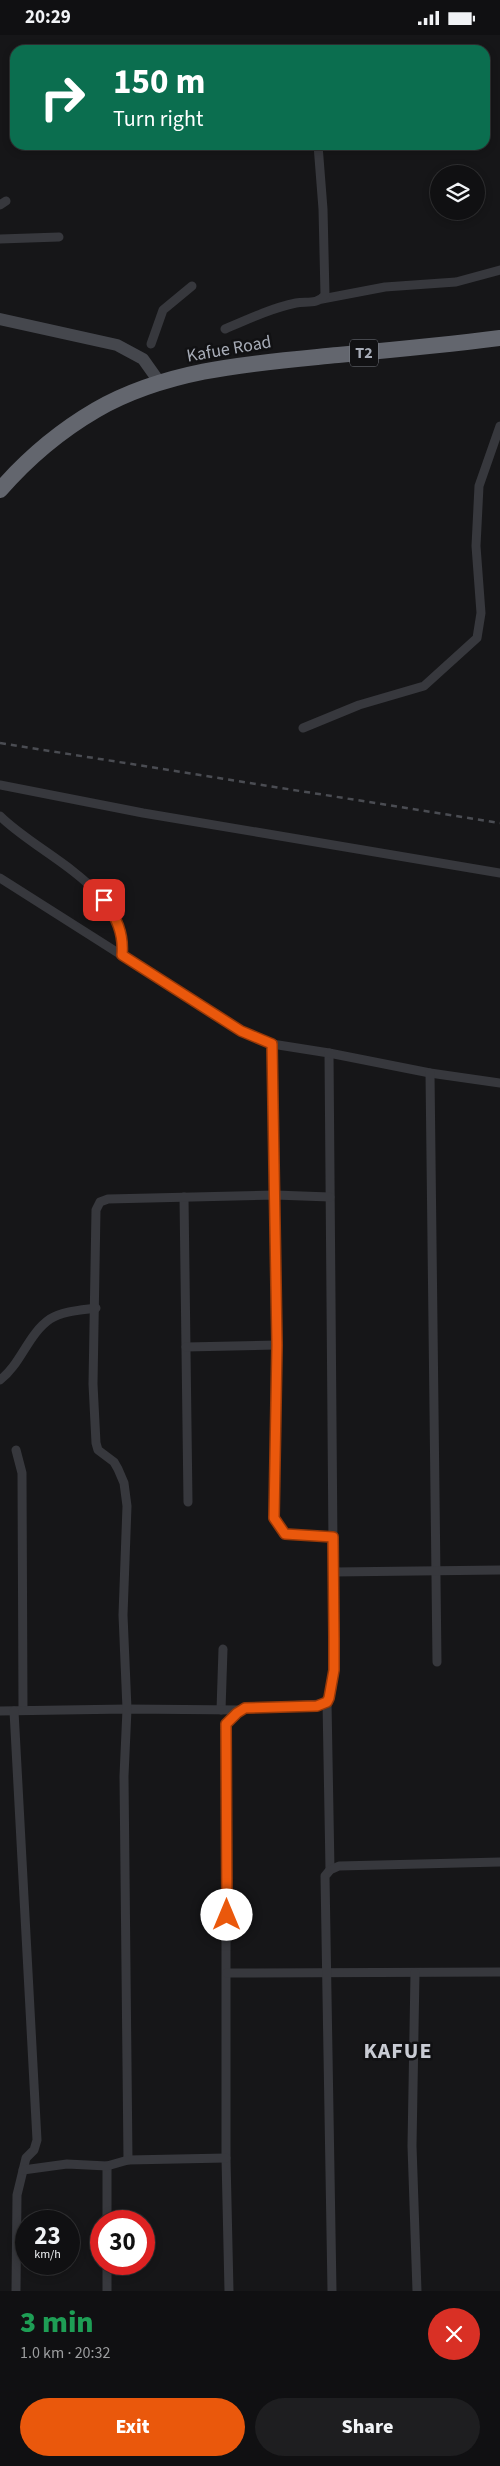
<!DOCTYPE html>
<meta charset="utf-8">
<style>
body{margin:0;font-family:"Source Sans 3",sans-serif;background:#1e1e20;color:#f1f3f6;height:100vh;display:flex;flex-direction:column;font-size:19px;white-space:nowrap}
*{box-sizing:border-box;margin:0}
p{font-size:16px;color:#9c9d9f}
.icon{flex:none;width:28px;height:28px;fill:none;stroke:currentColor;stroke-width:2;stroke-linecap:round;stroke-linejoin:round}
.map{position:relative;height:2256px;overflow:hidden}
.sheet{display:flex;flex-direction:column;background:#101012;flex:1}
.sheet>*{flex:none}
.banner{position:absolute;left:10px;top:10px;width:480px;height:105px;border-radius:15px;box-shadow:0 2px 8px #0003,0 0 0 1px #303032;background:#0b6e4f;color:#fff;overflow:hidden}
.fabs{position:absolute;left:430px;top:130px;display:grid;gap:10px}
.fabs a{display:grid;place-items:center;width:55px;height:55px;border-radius:50%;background:#101012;box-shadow:0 2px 8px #0003,0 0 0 1px #303032;font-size:25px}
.speed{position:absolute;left:15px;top:2175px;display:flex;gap:10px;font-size:25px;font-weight:700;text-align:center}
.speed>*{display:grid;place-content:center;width:65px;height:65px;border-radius:50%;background:#101012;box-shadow:0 2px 8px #0003,0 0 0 1px #303032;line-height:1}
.speed small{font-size:12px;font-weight:400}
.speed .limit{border:8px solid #d22;background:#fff;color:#111}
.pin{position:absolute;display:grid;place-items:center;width:42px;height:42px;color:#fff;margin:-21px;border-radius:10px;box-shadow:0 2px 8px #0006}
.me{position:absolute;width:55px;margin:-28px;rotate:0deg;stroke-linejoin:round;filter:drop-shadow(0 0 4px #0008)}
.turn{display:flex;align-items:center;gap:18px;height:105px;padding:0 20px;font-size:22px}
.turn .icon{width:65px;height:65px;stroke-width:2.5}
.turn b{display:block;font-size:35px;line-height:42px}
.round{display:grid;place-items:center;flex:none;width:52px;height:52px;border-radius:26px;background:#1e1e20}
.head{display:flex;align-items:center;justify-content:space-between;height:85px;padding:0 20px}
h1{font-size:30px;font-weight:800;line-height:38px;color:#1e9e55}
.primary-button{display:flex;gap:10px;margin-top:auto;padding:10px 20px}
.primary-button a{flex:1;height:58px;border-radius:30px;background:#ea580c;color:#fff;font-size:20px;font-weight:800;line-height:58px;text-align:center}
.primary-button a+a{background:#1e1e20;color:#f1f3f6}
.status{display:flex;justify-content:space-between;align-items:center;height:35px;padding:0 25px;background:#101012;direction:ltr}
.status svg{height:14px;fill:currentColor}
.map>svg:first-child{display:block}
</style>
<div class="status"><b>20:29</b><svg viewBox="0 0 49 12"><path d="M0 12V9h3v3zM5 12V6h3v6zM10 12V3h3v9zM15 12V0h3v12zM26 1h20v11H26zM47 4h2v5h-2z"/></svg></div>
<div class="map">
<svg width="500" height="2256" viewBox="0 0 500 2256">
<rect width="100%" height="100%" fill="#161618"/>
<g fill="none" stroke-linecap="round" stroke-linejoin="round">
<g stroke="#37383d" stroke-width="9">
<polyline points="0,170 6,166"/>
<polyline points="0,204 59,202"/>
<polyline points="322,264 385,252 456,247 500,235"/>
<path d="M225,294C248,284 272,273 296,268C306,266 317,270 325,260L323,174L318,110"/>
<polyline points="151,309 163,275 192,251"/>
<polyline points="303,693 359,670 424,651 477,603 481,578 476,511 479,451 500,391"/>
<polyline points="0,750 143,778 500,838"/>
<path d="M0,781C40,821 128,853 122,920"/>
<path d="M0,843L241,996L272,1009L329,1018L334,1635C332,1647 334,1662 323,1669L245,1673L237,1678L226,1689V2123L229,2256"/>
<polyline points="272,1009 277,1310 274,1483 285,1499 333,1502"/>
<polyline points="329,1018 430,1038 500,1048"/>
<polyline points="430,1038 437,1627"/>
<polyline points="184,1162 188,1467"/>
<polyline points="186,1312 277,1310"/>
<path d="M0,1345C21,1329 28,1299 50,1284C62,1276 81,1275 96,1273"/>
<polyline points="16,1415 22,1438 23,1675"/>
<polyline points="334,1537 500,1535"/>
<polyline points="327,1667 330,1835"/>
<polyline points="221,1675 223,1614"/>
<polyline points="0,1676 127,1674 241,1675"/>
<polyline points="14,1676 37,2105 34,2115 26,2123 17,2160 16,2256"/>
<polyline points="227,1938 500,1937"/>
<polyline points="415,1938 412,2111 417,2256"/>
<polyline points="128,2125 124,1741 127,1674 123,1580 127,1471 124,1448 118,1434 114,1427 98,1415 96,1408 93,1349 96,1175 100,1167 108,1164 275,1160 330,1162"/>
<polyline points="107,2131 107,2186"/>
<polyline points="23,2135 67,2129 107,2131 128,2125 226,2123"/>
<polyline points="107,2256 107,2229"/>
<polyline points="332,2256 325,1841 330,1835 339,1831 500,1827"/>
</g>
<polyline stroke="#45474d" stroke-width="12" points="0,284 117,310 143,324 160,348"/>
<path stroke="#63666e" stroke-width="16" d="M0,455C27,424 60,396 96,375C169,333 256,328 338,320C392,315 446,310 500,303"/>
<polyline stroke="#4a4c52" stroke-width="2.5" stroke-dasharray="6 5" stroke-linecap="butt" points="0,708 500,788"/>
</g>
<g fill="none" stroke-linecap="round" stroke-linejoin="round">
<defs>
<path id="route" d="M104,865C116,882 124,898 122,920L241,996L272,1009L277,1310L274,1483L285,1499L333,1502L334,1603V1635L329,1663L327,1667L317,1671L245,1673L237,1678L226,1689L227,1880"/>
</defs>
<use href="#route" stroke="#983908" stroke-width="12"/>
<use href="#route" stroke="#ea580c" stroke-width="9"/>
</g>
<g text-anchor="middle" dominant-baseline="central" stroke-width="5" stroke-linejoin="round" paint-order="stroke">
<rect fill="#111113" stroke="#7b7e86" stroke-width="1" x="350" y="304.5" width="28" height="27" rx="4"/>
<g font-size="16" font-weight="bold" fill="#a8adb8">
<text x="364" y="318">T2</text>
</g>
<g font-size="18" fill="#a8adb8" stroke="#111113">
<text transform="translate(229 314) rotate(-10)">Kafue Road</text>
</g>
<g font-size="22" font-weight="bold" letter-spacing="1" fill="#c9ccd4" stroke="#111113">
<text x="398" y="2016">KAFUE</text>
</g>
</g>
</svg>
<div class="fabs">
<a><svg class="icon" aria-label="layers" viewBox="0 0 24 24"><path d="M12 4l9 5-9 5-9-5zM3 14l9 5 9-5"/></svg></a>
</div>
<div class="speed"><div>23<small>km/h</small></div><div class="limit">30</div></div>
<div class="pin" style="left:104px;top:865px;background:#d93025"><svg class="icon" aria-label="arrive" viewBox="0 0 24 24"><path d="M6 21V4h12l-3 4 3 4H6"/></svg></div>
<svg class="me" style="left:227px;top:1880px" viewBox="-20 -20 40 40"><circle r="19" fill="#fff"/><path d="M0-13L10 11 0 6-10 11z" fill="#ea580c"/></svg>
<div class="banner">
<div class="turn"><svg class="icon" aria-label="right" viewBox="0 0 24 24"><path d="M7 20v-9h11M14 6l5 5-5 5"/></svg><div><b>150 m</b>Turn right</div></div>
</div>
</div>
<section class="sheet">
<div class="head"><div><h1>3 min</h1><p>1.0 km · 20:32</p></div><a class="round" style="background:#d93025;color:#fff"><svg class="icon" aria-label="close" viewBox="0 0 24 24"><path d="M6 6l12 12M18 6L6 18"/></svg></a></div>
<div class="primary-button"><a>Exit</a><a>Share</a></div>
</section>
